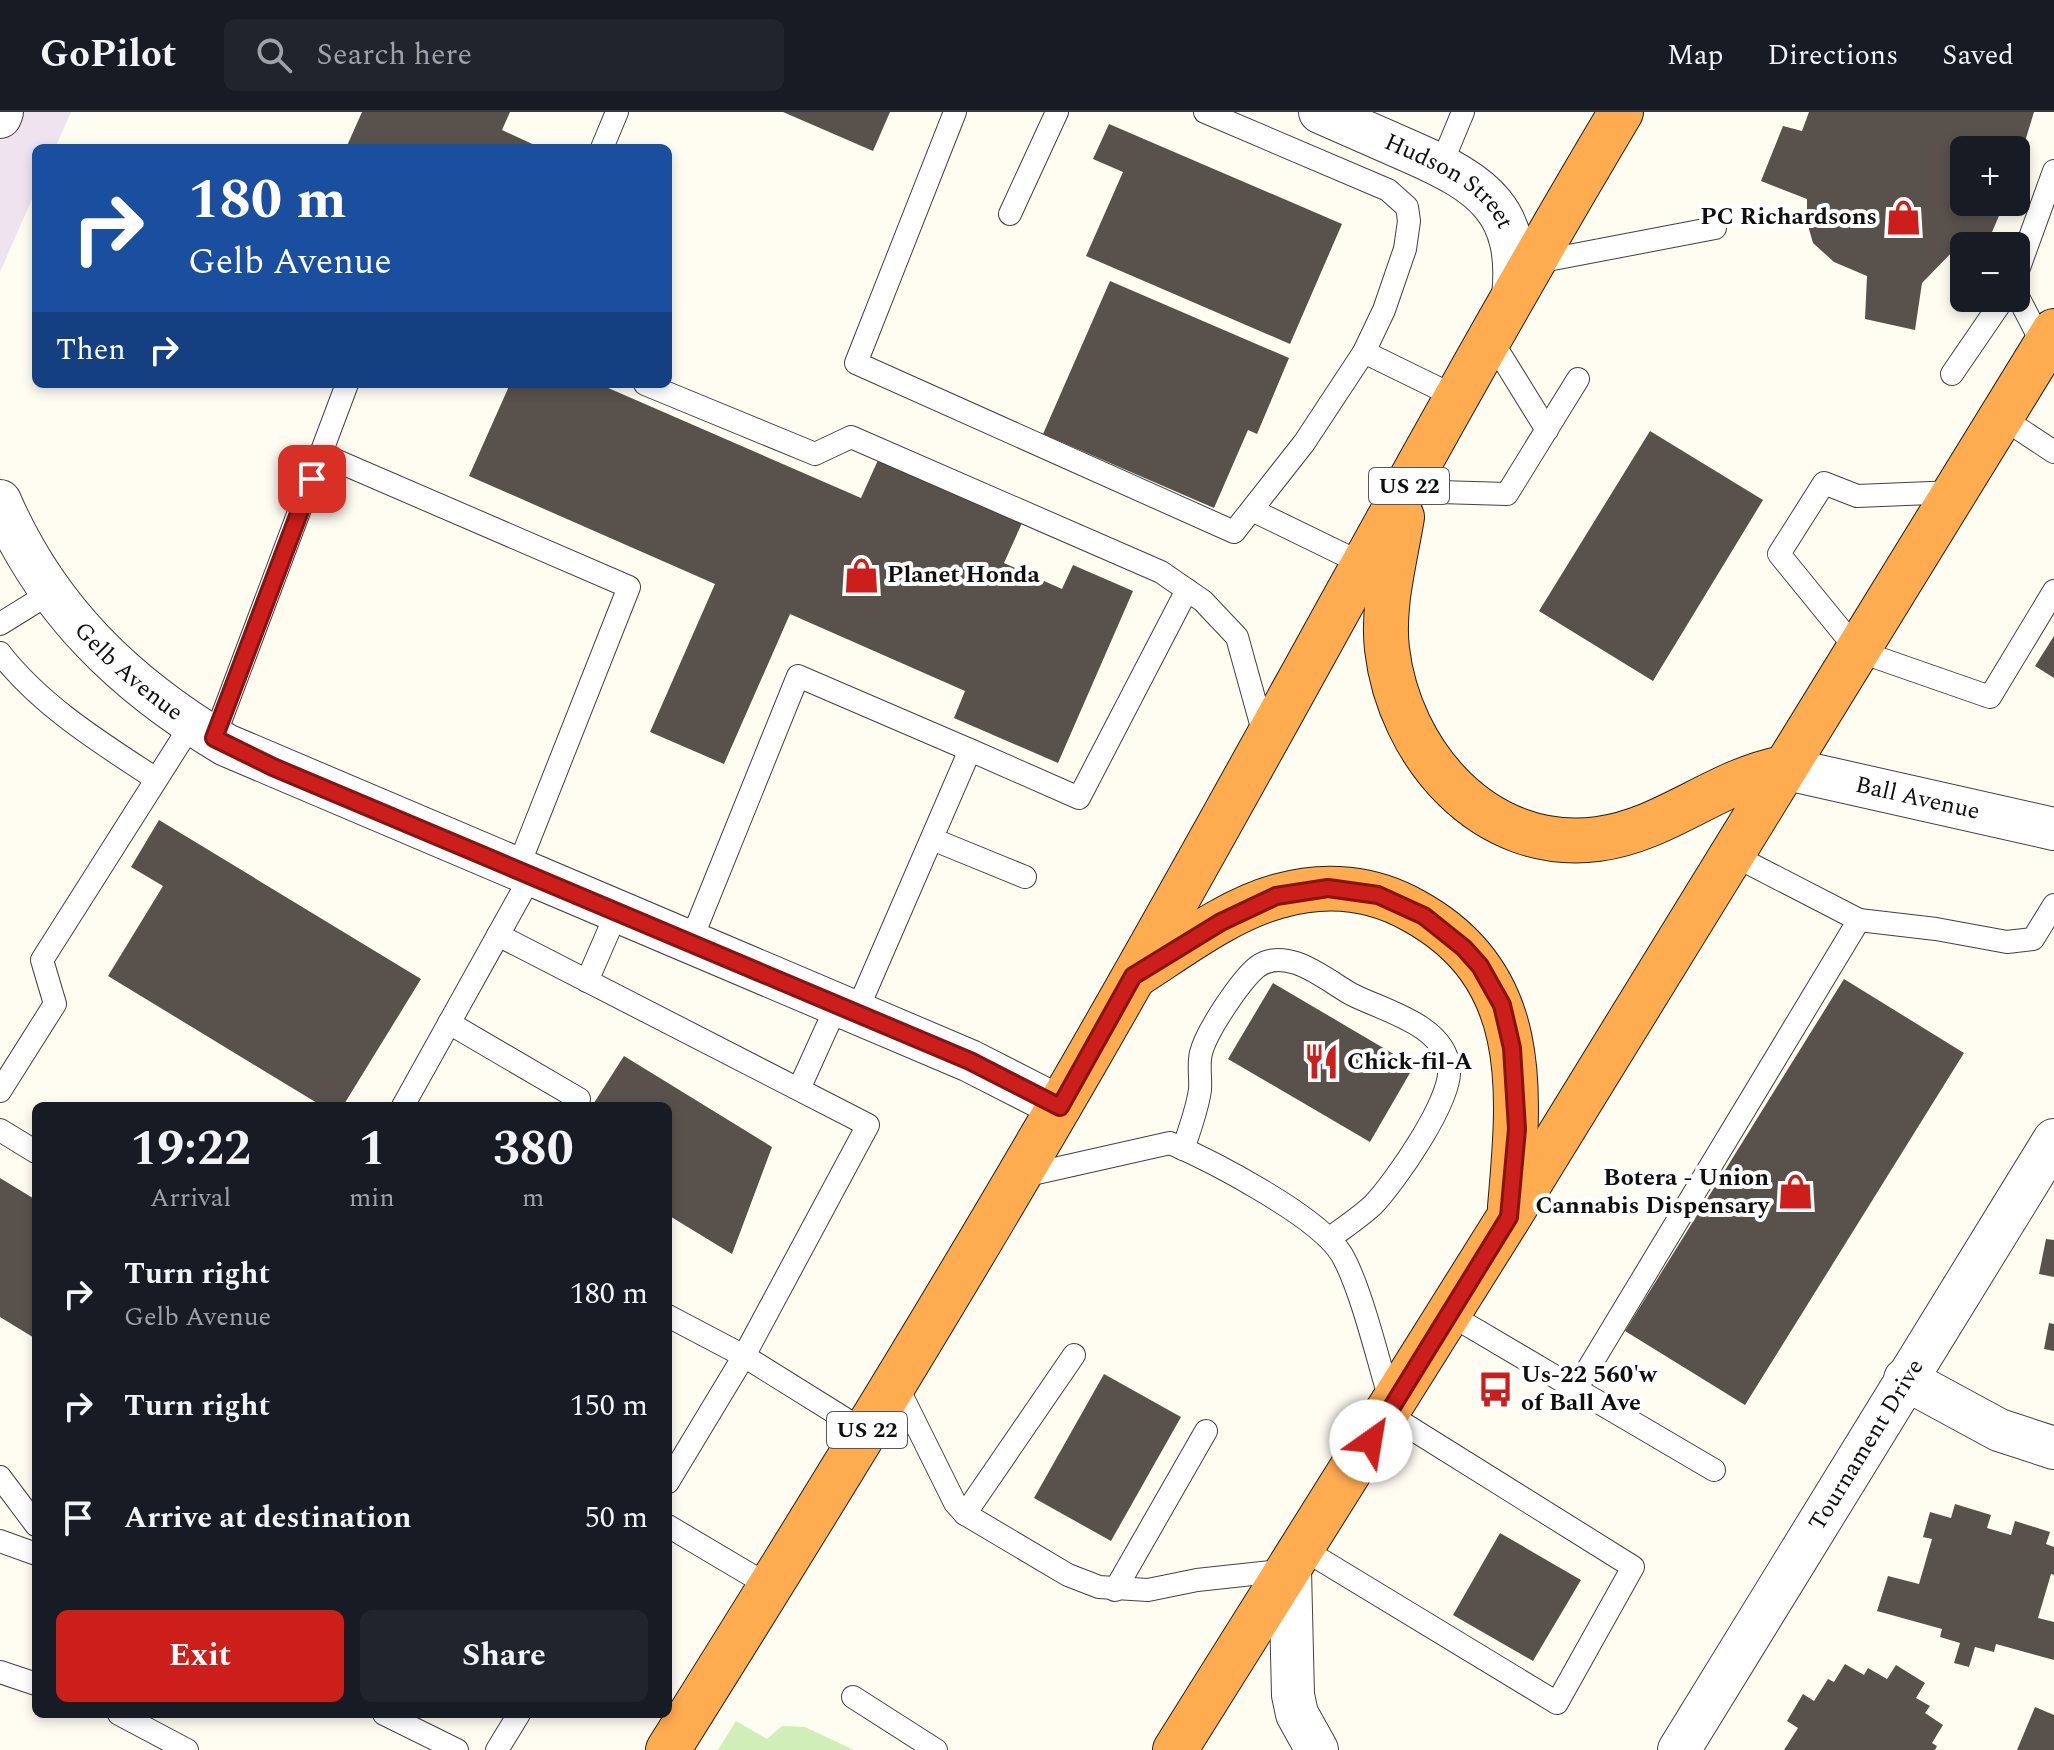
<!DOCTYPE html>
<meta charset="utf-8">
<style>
body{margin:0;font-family:Spectral,serif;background:#20242c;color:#f1f3f6;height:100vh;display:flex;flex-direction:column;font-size:30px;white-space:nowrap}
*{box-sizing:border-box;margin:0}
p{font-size:26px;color:#9ea1a6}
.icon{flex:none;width:44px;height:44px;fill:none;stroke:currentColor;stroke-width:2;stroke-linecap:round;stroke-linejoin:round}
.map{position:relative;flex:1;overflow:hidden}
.drawer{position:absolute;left:32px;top:990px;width:640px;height:616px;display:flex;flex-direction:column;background:#171b24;border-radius:12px;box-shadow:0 4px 12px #0003}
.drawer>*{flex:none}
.banner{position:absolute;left:32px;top:32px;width:640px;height:244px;border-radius:12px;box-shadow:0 4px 12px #0003;background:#1a4fa0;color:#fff;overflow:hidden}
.tools{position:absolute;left:1950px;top:24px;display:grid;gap:16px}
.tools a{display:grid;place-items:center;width:80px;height:80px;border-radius:12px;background:#171b24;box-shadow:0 4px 12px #0003;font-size:40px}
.pin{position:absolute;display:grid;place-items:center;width:68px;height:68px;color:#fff;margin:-34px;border-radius:16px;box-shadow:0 4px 12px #0006}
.me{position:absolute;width:88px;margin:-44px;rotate:32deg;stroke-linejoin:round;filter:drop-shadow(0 0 6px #0008)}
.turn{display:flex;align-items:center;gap:28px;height:168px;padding:0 24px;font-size:36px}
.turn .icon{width:104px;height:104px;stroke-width:2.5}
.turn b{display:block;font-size:56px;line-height:68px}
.then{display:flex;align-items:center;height:76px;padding:0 24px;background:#0003;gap:16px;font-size:30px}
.eta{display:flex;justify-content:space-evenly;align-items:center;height:136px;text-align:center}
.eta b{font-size:48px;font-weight:700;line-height:56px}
.primary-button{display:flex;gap:16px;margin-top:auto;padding:16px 24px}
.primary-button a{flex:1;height:92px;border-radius:12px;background:#cc1e1b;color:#fff;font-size:32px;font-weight:700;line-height:92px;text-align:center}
.primary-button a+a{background:#20242c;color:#f1f3f6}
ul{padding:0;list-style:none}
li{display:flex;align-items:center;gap:24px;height:112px;padding:0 24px}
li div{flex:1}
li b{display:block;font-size:30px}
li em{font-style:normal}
header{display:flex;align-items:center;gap:48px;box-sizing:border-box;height:112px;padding:0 40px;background:#171b24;border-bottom:2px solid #363941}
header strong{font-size:38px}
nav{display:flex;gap:44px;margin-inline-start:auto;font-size:28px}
.search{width:560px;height:72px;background:#20242c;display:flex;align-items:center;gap:20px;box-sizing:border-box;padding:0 28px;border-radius:12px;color:#9ea1a6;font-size:30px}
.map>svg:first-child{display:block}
</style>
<header>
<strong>GoPilot</strong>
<div class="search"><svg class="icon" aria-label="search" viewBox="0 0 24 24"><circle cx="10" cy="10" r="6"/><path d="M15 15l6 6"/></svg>Search here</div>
<nav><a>Map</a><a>Directions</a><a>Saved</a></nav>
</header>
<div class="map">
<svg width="2054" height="1638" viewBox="0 0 2054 1638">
<rect width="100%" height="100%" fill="#fffdf2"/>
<polygon fill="#eee3ee" points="0,0 71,0 55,36 36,36 36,78 0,160"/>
<polygon fill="#d0eeb7" points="736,1609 767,1627 782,1614 805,1615 854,1638 718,1638"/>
<g fill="#59514b">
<polygon points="362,0 510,0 502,18 541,36 346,36"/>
<polygon points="783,0 890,0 873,39"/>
<polygon points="1809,0 2034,0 2016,59 2016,38 1964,38 1964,90 2005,90 1986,134 1959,133 1922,171 1915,218 1865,207 1867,164 1834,150 1813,131 1807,110 1807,87 1761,69 1783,14 1802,19"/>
<polygon points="1109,12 1342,112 1290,232 1086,144 1123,60 1093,47"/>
<polygon points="1110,169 1289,246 1257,322 1248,318 1214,396 1043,322"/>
<polygon points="510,272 599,272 861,386 878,348 1022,411 1004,451 1062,477 1073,453 1133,479 1058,651 954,606 965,579 790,502 724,652 650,620 715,472 469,364"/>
<polygon points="1650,319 1763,388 1653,569 1539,499"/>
<polygon points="2054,524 2054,566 2035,554"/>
<polygon points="159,708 421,867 343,994 322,994 108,864 163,774 131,755"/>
<polygon points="1844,867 1964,941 1745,1293 1625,1219"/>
<polygon points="1273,871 1414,954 1370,1030 1228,947"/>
<polygon points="624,944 772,1035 732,1142 668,1103 668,994 592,994"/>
<polygon points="0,1066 36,1088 36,1227 0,1205"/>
<polygon points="2046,1127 2054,1128 2054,1165 2039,1162"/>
<polygon points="2049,1211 2054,1212 2054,1239 2044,1237"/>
<polygon points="1104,1262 1181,1305 1111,1429 1034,1386"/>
<polygon points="1955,1392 1991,1403 1987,1416 2011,1423 2015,1409 2050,1420 2046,1432 2054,1435 2054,1463 2051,1462 2038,1506 2054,1510 2054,1548 1996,1532 1994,1540 1975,1535 1969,1555 1954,1551 1960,1531 1940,1525 1942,1517 1877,1499 1888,1464 1919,1472 1932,1427 1923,1425 1930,1400 1951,1406"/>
<polygon points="1500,1421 1581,1468 1533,1549 1453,1503"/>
<polygon points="1845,1552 1864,1563 1868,1556 1887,1567 1896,1553 1925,1571 1916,1586 1930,1594 1925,1601 1943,1613 1932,1631 1937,1634 1935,1638 1784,1638 1798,1616 1787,1609 1803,1582 1814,1589 1828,1567 1834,1570"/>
<polygon points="2035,1595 2054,1603 2054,1638 2017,1638"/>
</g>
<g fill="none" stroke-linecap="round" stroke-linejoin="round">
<defs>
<g id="lane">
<polyline points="955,0 856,251 1234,420 1304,331 1364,240 1384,198 1405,137 1409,109 1407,95 1388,78 1205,0"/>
<polyline points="602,36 617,0"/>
<polyline points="1441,53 1463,0"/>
<polyline points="1010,102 1057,0"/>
<polyline points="1532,151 1715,116"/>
<polyline points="2016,164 2054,59"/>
<polyline points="2016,181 2045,237"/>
<polyline points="1490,226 1547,318"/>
<polyline points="1364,240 1456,285"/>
<polyline points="1952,262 2004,186"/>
<polyline points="645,272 815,342 851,325 1161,460 1203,489 1237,525 1265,626"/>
<polyline points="2001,305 2054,340"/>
<polyline points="321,342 629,475 517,758"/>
<polyline points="1406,379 1507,382 1578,267"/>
<polyline points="1955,380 1857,384 1824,371 1779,442 1858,539 1990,585 2054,479"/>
<polyline points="1252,398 1363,452"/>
<polyline points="0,512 50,481"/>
<path d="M0,541C41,594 101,631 156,667"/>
<polyline points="214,626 347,272"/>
<polyline points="970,638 1079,686 1187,478"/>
<polyline points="932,727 1025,765"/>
<polyline points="1859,808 1936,817 2007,830 2033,827 2054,793"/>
<polyline points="498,823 868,1013 744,1244 668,1204"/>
<polyline points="690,831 798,564 970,638 856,901"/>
<polyline points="587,869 617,800"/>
<polyline points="449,911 579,987"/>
<polyline points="799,977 837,893"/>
<polyline points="0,979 55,892 42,848 191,613"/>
<polyline points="403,994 531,764"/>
<polyline points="0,1018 36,1040"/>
<path d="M1183,1037C1190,1017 1197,998 1200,978C1201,966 1198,953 1201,941C1206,920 1240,869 1257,855C1287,833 1326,868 1351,882C1381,898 1445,912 1449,956C1453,987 1395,1070 1373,1093C1360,1105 1345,1115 1330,1126"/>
<path d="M1019,1065L1170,1031C1212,1049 1320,1105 1342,1143C1362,1178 1379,1253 1392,1294"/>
<polyline points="1449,1202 1576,1277 1859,808 1731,742"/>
<polyline points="895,1270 955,1391 965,1402 1068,1463 1099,1475 1148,1478 1197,1468 1289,1458"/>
<polyline points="1576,1277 1714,1358"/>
<polyline points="0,1365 36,1413"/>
<polyline points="668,1370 744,1244 866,1320"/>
<polyline points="965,1402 1074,1243"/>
<polyline points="668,1414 771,1475"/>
<polyline points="0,1429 36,1442"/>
<polyline points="1303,1437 1557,1591 1633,1455 1388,1302"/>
<polyline points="1115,1478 1206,1319"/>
<polyline points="0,1560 36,1572"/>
<polyline points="853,1585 936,1638"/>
<polyline points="119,1602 187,1638"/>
<polyline points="384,1602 457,1638"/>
<polyline points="497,1638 519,1602"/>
</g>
<g id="street">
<path id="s1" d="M1320,0C1350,13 1381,27 1411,40C1484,72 1522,99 1513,185"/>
<polyline points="0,5 2,0"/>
<path id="s2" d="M0,389C47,498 125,573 226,633L970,949L1060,995"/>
<path id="s3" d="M1783,656L2054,717"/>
<polyline points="1905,1267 1999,1318 2054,1336"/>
<polyline points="1290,1458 1293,1583 1297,1602 1317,1638"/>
<path id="s4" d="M1679,1638L2054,1028"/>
</g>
<g id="highway">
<path d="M1402,405C1395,448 1382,494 1387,537C1399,641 1484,742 1598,727C1666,718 1716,669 1783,656"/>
<path d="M1136,863C1180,835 1228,798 1279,784C1325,771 1372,775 1414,799C1532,864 1520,979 1510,1095"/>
<path d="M668,1638C801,1426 933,1212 1059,995C1251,666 1426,327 1621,0"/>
<polyline points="1175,1638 1509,1105 2054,219"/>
</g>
</defs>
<use href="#lane" stroke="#424242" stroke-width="24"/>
<use href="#street" stroke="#424242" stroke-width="44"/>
<use href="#highway" stroke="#202020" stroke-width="46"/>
<use href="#lane" stroke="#fff" stroke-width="22"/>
<use href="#street" stroke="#fff" stroke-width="42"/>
<use href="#highway" stroke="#ffab50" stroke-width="44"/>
</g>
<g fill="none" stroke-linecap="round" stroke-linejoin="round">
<defs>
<polyline id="route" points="312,367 214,626 273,655 970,949 1060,995 1133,864 1221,810 1276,784 1328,776 1378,783 1424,804 1464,836 1480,854 1502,893 1512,936 1517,1017 1509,1105 1371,1329"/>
</defs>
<use href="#route" stroke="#851412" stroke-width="20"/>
<use href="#route" stroke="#cc1e1b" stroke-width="14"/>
</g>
<defs>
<symbol id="shop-bare" viewBox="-9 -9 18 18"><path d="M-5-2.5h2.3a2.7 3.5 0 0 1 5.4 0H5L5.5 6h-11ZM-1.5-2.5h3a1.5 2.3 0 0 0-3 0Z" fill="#cc1e1b" stroke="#fff" stroke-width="2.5" paint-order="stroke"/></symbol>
<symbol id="restaurant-bare" viewBox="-9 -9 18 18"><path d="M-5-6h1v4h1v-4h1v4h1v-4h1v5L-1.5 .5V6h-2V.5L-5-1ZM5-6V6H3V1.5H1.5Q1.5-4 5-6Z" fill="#cc1e1b" stroke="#fff" stroke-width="2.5" paint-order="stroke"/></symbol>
<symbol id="bus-bare" viewBox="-9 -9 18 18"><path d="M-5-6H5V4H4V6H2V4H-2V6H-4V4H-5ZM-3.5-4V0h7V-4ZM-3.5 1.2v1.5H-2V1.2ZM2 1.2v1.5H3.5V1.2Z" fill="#cc1e1b" stroke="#fff" stroke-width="2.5" paint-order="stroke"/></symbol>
</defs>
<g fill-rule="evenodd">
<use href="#shop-bare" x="1878" y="80" width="51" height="51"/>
<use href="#shop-bare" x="836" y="438" width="51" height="51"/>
<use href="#restaurant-bare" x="1296" y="924" width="51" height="51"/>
<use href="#shop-bare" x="1770" y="1054" width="51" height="51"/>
<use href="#bus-bare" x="1470" y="1252" width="51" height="51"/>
</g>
<g text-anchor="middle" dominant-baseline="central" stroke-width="8" stroke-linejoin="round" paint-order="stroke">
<g fill="#fff" stroke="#575757" stroke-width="2">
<rect x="1369" y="356" width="80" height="36" rx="6"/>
<rect x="827" y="1300" width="80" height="36" rx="6"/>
</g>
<g font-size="22" font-weight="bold" fill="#0f0f0f">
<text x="1409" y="374">US 22</text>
<text x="867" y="1318">US 22</text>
</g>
<g font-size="24" fill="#0f0f0f" stroke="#fff">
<text stroke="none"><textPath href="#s1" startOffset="148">Hudson Street</textPath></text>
<text stroke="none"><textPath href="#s2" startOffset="216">Gelb Avenue</textPath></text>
<text stroke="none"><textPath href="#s3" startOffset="138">Ball Avenue</textPath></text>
<text stroke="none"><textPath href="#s4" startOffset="358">Tournament Drive</textPath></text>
</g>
<g font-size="24" font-weight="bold" fill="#0f0f0f" stroke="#fff" text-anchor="start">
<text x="1877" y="105" text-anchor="end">PC Richardsons</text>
<text x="887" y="463">Planet Honda</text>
<text x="1347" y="950">Chick-fil-A</text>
<text x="1769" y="1066" text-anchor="end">Botera - Union<tspan x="1769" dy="28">Cannabis Dispensary</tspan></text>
<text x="1521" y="1263">Us-22 560'w<tspan x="1521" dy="28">of Ball Ave</tspan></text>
</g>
</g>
</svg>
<div class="tools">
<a>+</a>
<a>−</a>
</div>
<div class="pin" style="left:312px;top:367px;background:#d93025"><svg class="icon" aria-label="arrive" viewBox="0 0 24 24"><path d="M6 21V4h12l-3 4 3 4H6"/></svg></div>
<svg class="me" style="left:1371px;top:1329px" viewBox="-20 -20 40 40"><circle r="19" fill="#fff"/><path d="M0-13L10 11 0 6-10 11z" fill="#cc1e1b"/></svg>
<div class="banner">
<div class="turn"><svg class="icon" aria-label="right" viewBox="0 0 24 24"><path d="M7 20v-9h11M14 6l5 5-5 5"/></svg><div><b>180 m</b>Gelb Avenue</div></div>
<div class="then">Then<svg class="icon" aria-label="right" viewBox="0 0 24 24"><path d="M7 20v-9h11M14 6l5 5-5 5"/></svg></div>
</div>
<section class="drawer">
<div class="eta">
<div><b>19:22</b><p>Arrival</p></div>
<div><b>1</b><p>min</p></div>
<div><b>380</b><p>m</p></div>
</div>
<ul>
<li><svg class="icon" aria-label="right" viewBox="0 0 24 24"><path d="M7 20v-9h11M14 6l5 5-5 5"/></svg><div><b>Turn right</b><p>Gelb Avenue</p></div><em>180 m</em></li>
<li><svg class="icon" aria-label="right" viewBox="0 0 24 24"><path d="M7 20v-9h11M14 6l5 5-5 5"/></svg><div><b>Turn right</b></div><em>150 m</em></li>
<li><svg class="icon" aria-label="arrive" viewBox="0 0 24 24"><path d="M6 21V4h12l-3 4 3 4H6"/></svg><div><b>Arrive at destination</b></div><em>50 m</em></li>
</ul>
<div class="primary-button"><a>Exit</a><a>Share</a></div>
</section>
</div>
